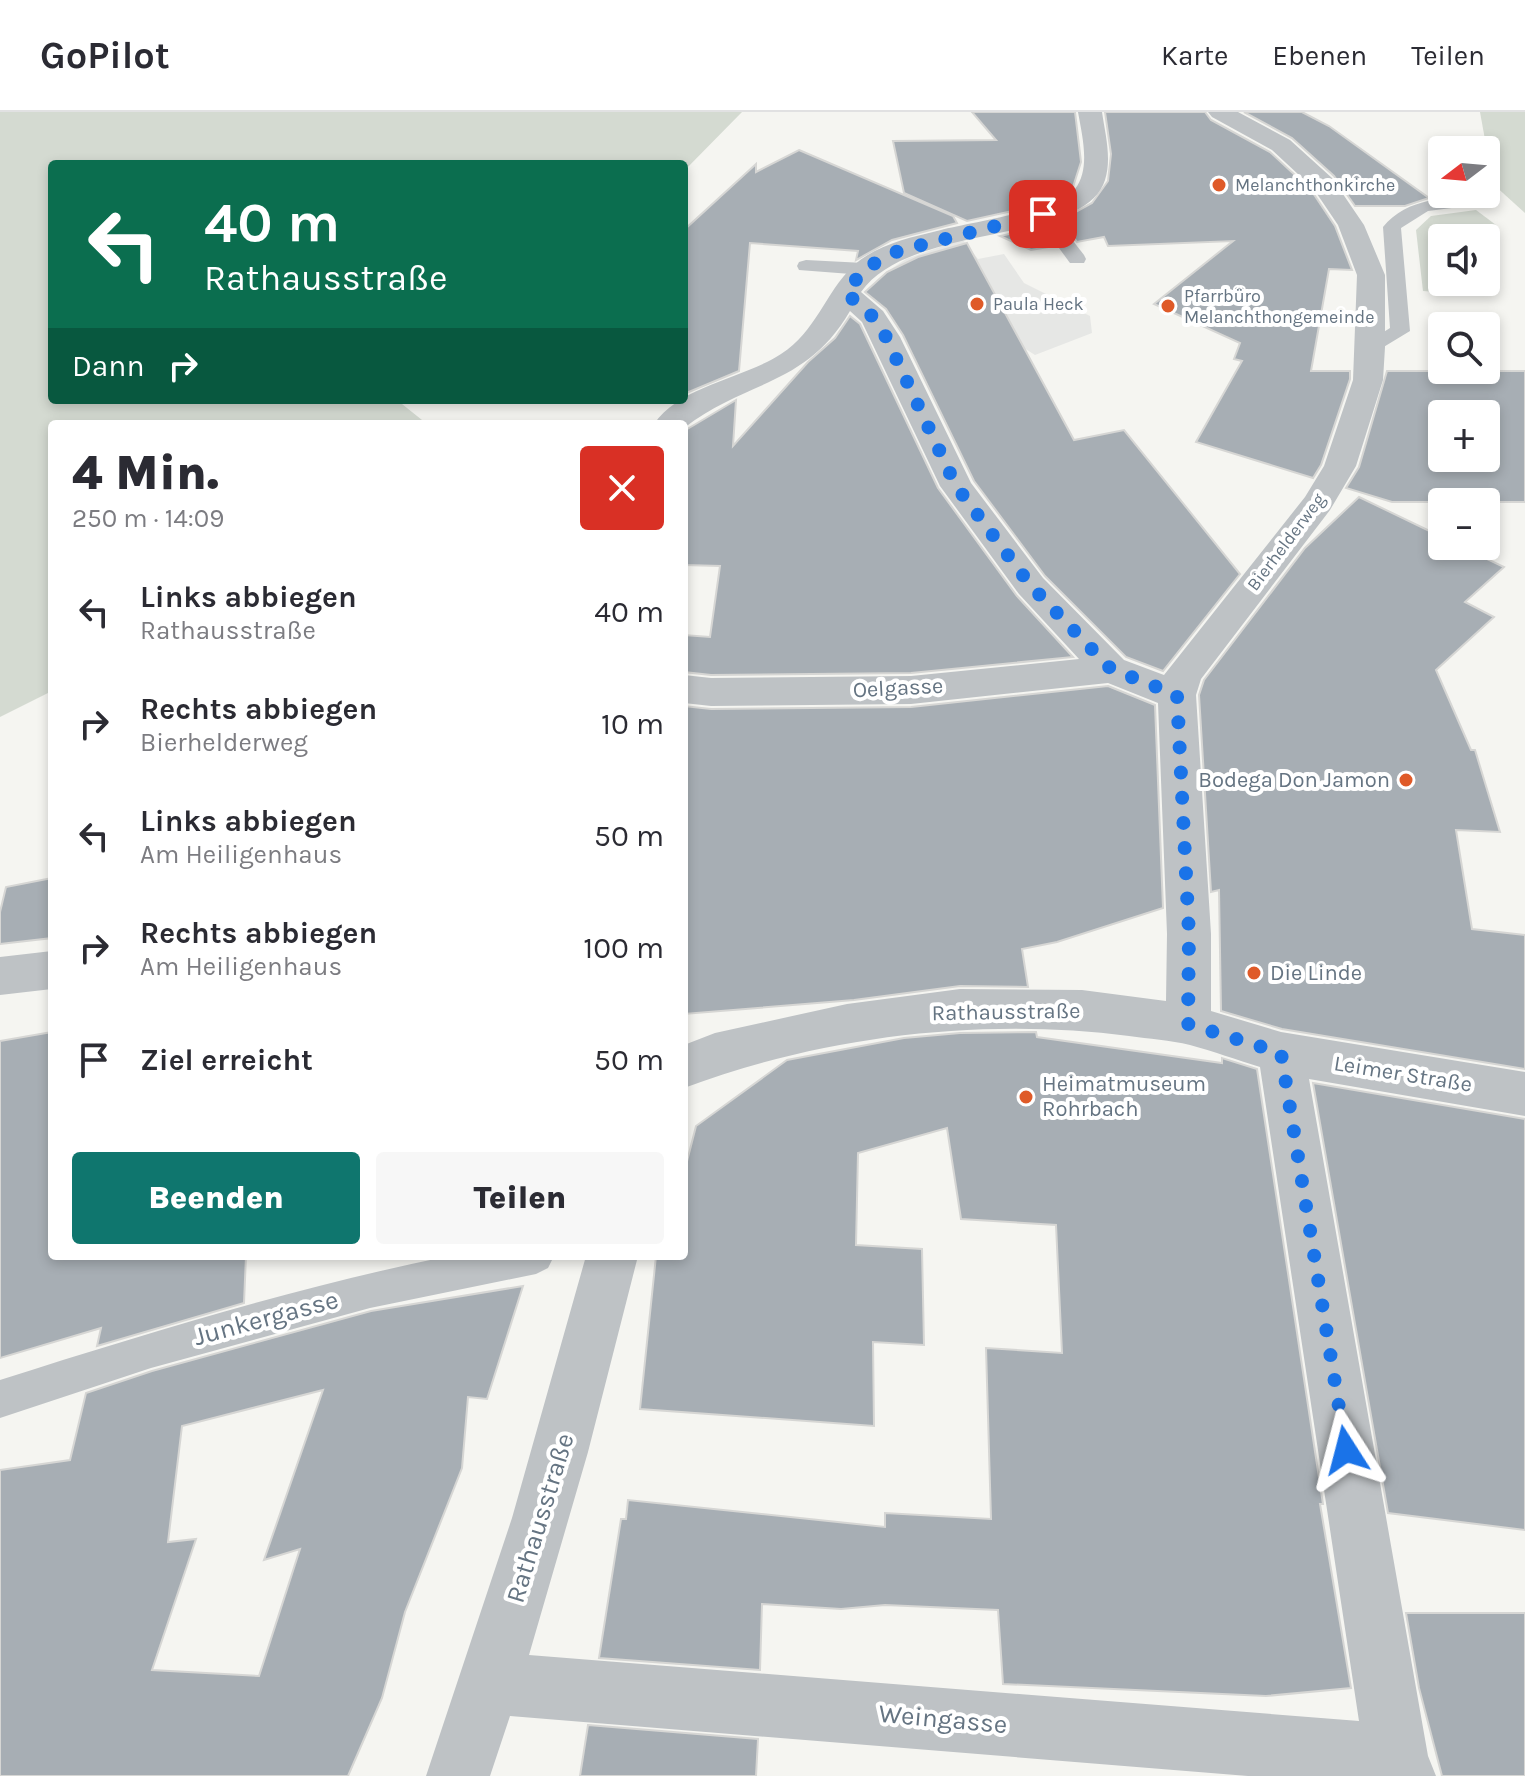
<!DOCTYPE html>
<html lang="de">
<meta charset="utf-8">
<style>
body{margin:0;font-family:Karla,sans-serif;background:#f7f7f7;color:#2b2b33;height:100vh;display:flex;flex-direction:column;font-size:30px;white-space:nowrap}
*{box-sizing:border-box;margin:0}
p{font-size:26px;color:#7c7c81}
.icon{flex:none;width:44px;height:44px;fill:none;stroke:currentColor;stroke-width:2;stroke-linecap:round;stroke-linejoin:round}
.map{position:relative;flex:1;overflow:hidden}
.drawer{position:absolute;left:48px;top:308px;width:640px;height:840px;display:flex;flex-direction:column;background:#fff;border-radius:8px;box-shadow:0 4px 12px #0003}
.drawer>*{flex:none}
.hud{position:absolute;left:48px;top:48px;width:640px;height:244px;border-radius:8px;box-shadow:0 4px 12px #0003;background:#0b6e4f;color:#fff;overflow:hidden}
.needle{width:52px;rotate:254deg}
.fabs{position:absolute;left:1428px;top:24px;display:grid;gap:16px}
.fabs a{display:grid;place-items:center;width:72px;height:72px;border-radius:8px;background:#fff;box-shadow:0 4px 12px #0003;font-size:40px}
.pin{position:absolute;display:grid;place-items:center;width:68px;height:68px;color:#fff;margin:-34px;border-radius:16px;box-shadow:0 4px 12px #0006}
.me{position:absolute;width:88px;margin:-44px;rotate:351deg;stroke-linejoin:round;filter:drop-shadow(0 0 6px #0008)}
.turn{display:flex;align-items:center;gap:28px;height:168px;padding:0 24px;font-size:36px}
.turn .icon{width:104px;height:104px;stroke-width:2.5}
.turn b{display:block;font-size:56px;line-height:68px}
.then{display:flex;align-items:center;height:76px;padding:0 24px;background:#0003;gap:16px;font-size:30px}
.round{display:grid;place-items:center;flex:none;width:84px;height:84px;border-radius:8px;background:#f7f7f7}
.head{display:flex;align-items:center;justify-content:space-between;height:136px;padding:0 24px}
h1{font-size:48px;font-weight:800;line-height:60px}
.button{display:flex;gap:16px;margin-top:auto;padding:16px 24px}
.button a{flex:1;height:92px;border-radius:8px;background:#0f766e;color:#fff;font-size:32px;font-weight:800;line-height:92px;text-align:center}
.button a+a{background:#f7f7f7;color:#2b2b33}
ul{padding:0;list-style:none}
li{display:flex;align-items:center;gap:24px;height:112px;padding:0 24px}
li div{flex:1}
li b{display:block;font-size:30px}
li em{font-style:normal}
header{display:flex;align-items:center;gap:48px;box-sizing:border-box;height:112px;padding:0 40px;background:#fff;border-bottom:2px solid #e1e1e2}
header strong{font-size:38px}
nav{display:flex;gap:44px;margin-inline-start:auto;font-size:28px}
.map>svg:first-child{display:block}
</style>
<header>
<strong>GoPilot</strong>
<nav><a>Karte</a><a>Ebenen</a><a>Teilen</a></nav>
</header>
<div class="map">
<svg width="1525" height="1664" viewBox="0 0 1525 1664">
<rect width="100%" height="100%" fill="#f5f5f1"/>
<polygon fill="#e6e7e5" points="962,127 978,147 1004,142 1024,171 1090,204 1092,221 1035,243 1024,236 992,234 913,243 882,169 885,161 906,147"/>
<g fill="#d4dad1">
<polygon points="0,0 742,0 684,59 684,52 52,52 52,288 397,288 427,312 52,312 52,579 0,605"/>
<polygon points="1480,0 1525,0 1525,101 1493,72"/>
<polygon points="1476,98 1496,113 1465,118 1464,126 1442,126 1442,170 1470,170 1474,183 1423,179 1416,118 1431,104"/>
</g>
<g fill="#a7aeb4" stroke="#d6d6d4" stroke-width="2" fill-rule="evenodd">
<polygon points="972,0 1075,0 1081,50 1073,75 1064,82 1031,95 967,109 904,81 893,29 996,28"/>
<polygon points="1105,0 1205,0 1211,8 1270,40 1311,78 1335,114 1352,158 1329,157 1311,259 1350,259 1350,267 1321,353 1313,366 1196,330 1242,249 1234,247 1240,231 1154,192 1233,129 1108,134 1104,125 1077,130 1061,108 1092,91 1108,69 1111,42"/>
<polygon points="1244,0 1302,0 1329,14 1429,86 1405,94 1355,94 1334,64 1292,26"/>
<polygon points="799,38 953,104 957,111 892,128 856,148 858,139 750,131 739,259 684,282 684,118 756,52 756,60"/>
<polygon points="1040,115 1054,134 1031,138 1000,124"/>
<polygon points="967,131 1074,328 1124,318 1240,462 1163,559 1126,545 1045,464 974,369 903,223 886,197 865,180 887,160 918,145"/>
<polygon points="850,204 860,212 938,376 1017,484 1073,545 911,561 711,563 684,560 684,523 710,525 720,454 684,453 684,319 736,288 733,334 808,250 835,226"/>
<path d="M1387,259H1525V390H1392L1346,376L1359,355ZM1442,302H1486V346H1442Z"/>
<polygon points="1359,385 1442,425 1442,434 1460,434 1504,455 1465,490 1494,505 1436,558 1471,638 1475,638 1500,720 1456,718 1472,817 1525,823 1525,957 1282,917 1221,899 1219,778 1211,780 1199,583 1204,568 1305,436"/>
<polygon points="1108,574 1155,593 1163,796 1057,830 1022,837 1028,875 960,874 854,888 684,902 684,594 711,597 911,595"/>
<polygon points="52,766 52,826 0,832 0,800 6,775"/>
<polygon points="52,920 52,1144 246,1144 244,1191 97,1234 101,1216 0,1246 0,929"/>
<polygon points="1036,920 1037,925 1222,951 1222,946 1257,957 1323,1392 1320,1392 1351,1576 1266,1584 1003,1572 998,1498 885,1493 841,1497 762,1492 760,1558 599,1546 621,1407 626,1407 628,1388 885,1415 885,1401 991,1407 986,1236 1062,1241 1056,1113 961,1107 947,1016 858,1041 856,1133 922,1137 924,1233 873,1230 874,1314 640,1297 656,1144 684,1144 684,1061 696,1014 787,948 904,926 960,921"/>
<polygon points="1313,971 1525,1007 1525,1418 1388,1401"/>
<path d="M523,1174L487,1287L468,1285L462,1356L405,1500L382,1586L348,1664H0V1358L70,1348L86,1281L152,1259L371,1199ZM323,1278L264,1448L300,1437L259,1564L152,1558L196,1427L168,1430L182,1314Z"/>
<polygon points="1406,1501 1525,1501 1525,1664 1442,1664 1419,1576"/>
<polygon points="588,1613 758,1627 756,1664 580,1664"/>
</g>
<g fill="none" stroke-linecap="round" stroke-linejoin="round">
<g fill="#bec2c5" fill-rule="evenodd">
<path d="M1483,82L1491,83L1494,87L1491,91L1428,99L1401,116L1410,219L1377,239H1363L1360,235L1390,216L1383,115C1407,85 1448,86 1483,82Z"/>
<polygon points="1043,97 1049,98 1084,143 1086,147 1084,151 1070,151 1034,102"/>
<polygon points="806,148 864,151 873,157 864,163 799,158 797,154 799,150"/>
<path d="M449,1144H554L548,1156L536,1162L370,1196L151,1256L0,1306V1268C148,1221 297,1175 449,1144Z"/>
</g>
<g fill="#bec2c5" fill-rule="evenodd">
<path d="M1078,0H1102C1105,21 1112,46 1105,68C1085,134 911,109 861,180L883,199L900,225L971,371L1043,466L1124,548L1164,563L1305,385L1324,354L1353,268L1357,163L1338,113L1313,76L1272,38L1212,5L1208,0H1238L1290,28L1332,66L1364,113L1385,163V235L1383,268L1356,354L1330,398L1201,567L1196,583L1211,822V899L1281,920L1525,960V1004L1309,967L1428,1644L1436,1664H1248L510,1604L490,1664H426L512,1406L586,1144H638L588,1340L529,1543L1359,1609L1260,955C1237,948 1213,939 1190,933C1170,928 1149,927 1129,924C982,905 823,924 684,976V933L715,921L847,892L960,877L1082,878L1166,889L1167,822L1158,591L1108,571L911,592L711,594L684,591V563L711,566L911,564L1079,547L1019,482L940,374L862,210L850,199C806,275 745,268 684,316V312H654C681,273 743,267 781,242C816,220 825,181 853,154C876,133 908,126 937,119C966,111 1058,98 1075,77C1091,57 1082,23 1078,0Z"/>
<polygon points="52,839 52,877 0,883 0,845"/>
</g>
</g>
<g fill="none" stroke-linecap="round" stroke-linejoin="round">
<polyline stroke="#1a73e8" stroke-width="14" stroke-dasharray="0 25.2" points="1043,102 898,139 864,157 846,181 873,205 886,225 956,374 1031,474 1111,557 1177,583 1189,822 1188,912 1281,941 1346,1338"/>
</g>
<g fill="#df5a28" stroke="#fff" stroke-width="3">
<circle cx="1219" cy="73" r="8"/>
<circle cx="977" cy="192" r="8"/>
<circle cx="1168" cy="194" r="8"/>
<circle cx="1406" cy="668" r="8"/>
<circle cx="1254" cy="861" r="8"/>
<circle cx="1026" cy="985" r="8"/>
</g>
<g text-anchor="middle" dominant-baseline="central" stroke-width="8" stroke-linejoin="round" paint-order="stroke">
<g font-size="18" fill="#657482" stroke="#fff" text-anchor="start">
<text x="1235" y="73">Melanchthonkirche</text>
<text x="1184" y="184">Pfarrbüro<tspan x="1184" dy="21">Melanchthongemeinde</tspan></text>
<text x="993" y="192">Paula Heck</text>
</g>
<g font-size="18" fill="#657482" stroke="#fff">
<text transform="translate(1286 430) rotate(-53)">Bierhelderweg</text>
</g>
<g font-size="22" fill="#657482" stroke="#fff">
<text transform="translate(898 576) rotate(-3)">Oelgasse</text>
<text transform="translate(1006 900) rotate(-1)">Rathausstraße</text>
<text transform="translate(1403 962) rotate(9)">Leimer Straße</text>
</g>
<g font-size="22" fill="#657482" stroke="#fff" text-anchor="start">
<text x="1390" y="668" text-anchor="end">Bodega Don Jamon</text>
<text x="1270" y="861">Die Linde</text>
<text x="1042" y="972">Heimatmuseum<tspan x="1042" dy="25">Rohrbach</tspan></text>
</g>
<g font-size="26" fill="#657482" stroke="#fff">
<text transform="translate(266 1206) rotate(-15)">Junkergasse</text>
<text transform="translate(540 1406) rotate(-73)">Rathausstraße</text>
<text transform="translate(943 1607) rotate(5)">Weingasse</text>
</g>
</g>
</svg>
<div class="fabs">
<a><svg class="needle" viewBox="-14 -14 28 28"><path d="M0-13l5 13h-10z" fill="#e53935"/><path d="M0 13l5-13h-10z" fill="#7c7c81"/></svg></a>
<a><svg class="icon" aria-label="sound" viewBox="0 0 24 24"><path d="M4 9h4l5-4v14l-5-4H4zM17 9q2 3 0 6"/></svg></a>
<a><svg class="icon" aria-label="search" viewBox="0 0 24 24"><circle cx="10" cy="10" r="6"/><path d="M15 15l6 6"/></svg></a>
<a>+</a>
<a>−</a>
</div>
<div class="pin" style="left:1043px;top:102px;background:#d93025"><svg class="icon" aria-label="arrive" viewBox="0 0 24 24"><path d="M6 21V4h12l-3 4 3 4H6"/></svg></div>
<svg class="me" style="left:1346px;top:1338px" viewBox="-20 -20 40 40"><path d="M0-17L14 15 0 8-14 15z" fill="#1a73e8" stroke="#fff" stroke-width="4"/></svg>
<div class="hud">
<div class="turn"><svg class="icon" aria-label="left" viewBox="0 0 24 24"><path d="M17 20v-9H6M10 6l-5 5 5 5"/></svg><div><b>40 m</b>Rathausstraße</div></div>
<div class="then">Dann<svg class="icon" aria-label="right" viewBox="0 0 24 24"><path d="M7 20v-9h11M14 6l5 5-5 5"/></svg></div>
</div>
<section class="drawer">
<div class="head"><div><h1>4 Min.</h1><p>250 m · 14:09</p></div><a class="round" style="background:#d93025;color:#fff"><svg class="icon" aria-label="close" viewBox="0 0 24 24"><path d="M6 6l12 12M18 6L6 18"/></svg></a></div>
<ul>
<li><svg class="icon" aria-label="left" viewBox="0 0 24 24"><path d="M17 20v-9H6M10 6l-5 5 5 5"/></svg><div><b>Links abbiegen</b><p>Rathausstraße</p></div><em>40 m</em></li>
<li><svg class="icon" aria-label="right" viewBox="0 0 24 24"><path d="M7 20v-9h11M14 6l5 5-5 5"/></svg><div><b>Rechts abbiegen</b><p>Bierhelderweg</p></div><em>10 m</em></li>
<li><svg class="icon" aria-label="left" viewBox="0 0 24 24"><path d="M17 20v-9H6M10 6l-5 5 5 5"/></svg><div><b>Links abbiegen</b><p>Am Heiligenhaus</p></div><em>50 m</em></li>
<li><svg class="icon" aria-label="right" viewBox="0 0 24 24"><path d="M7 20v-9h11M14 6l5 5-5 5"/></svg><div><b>Rechts abbiegen</b><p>Am Heiligenhaus</p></div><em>100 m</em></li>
<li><svg class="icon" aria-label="arrive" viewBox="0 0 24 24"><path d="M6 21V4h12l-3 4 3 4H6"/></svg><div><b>Ziel erreicht</b></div><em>50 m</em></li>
</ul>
<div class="button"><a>Beenden</a><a>Teilen</a></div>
</section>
</div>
